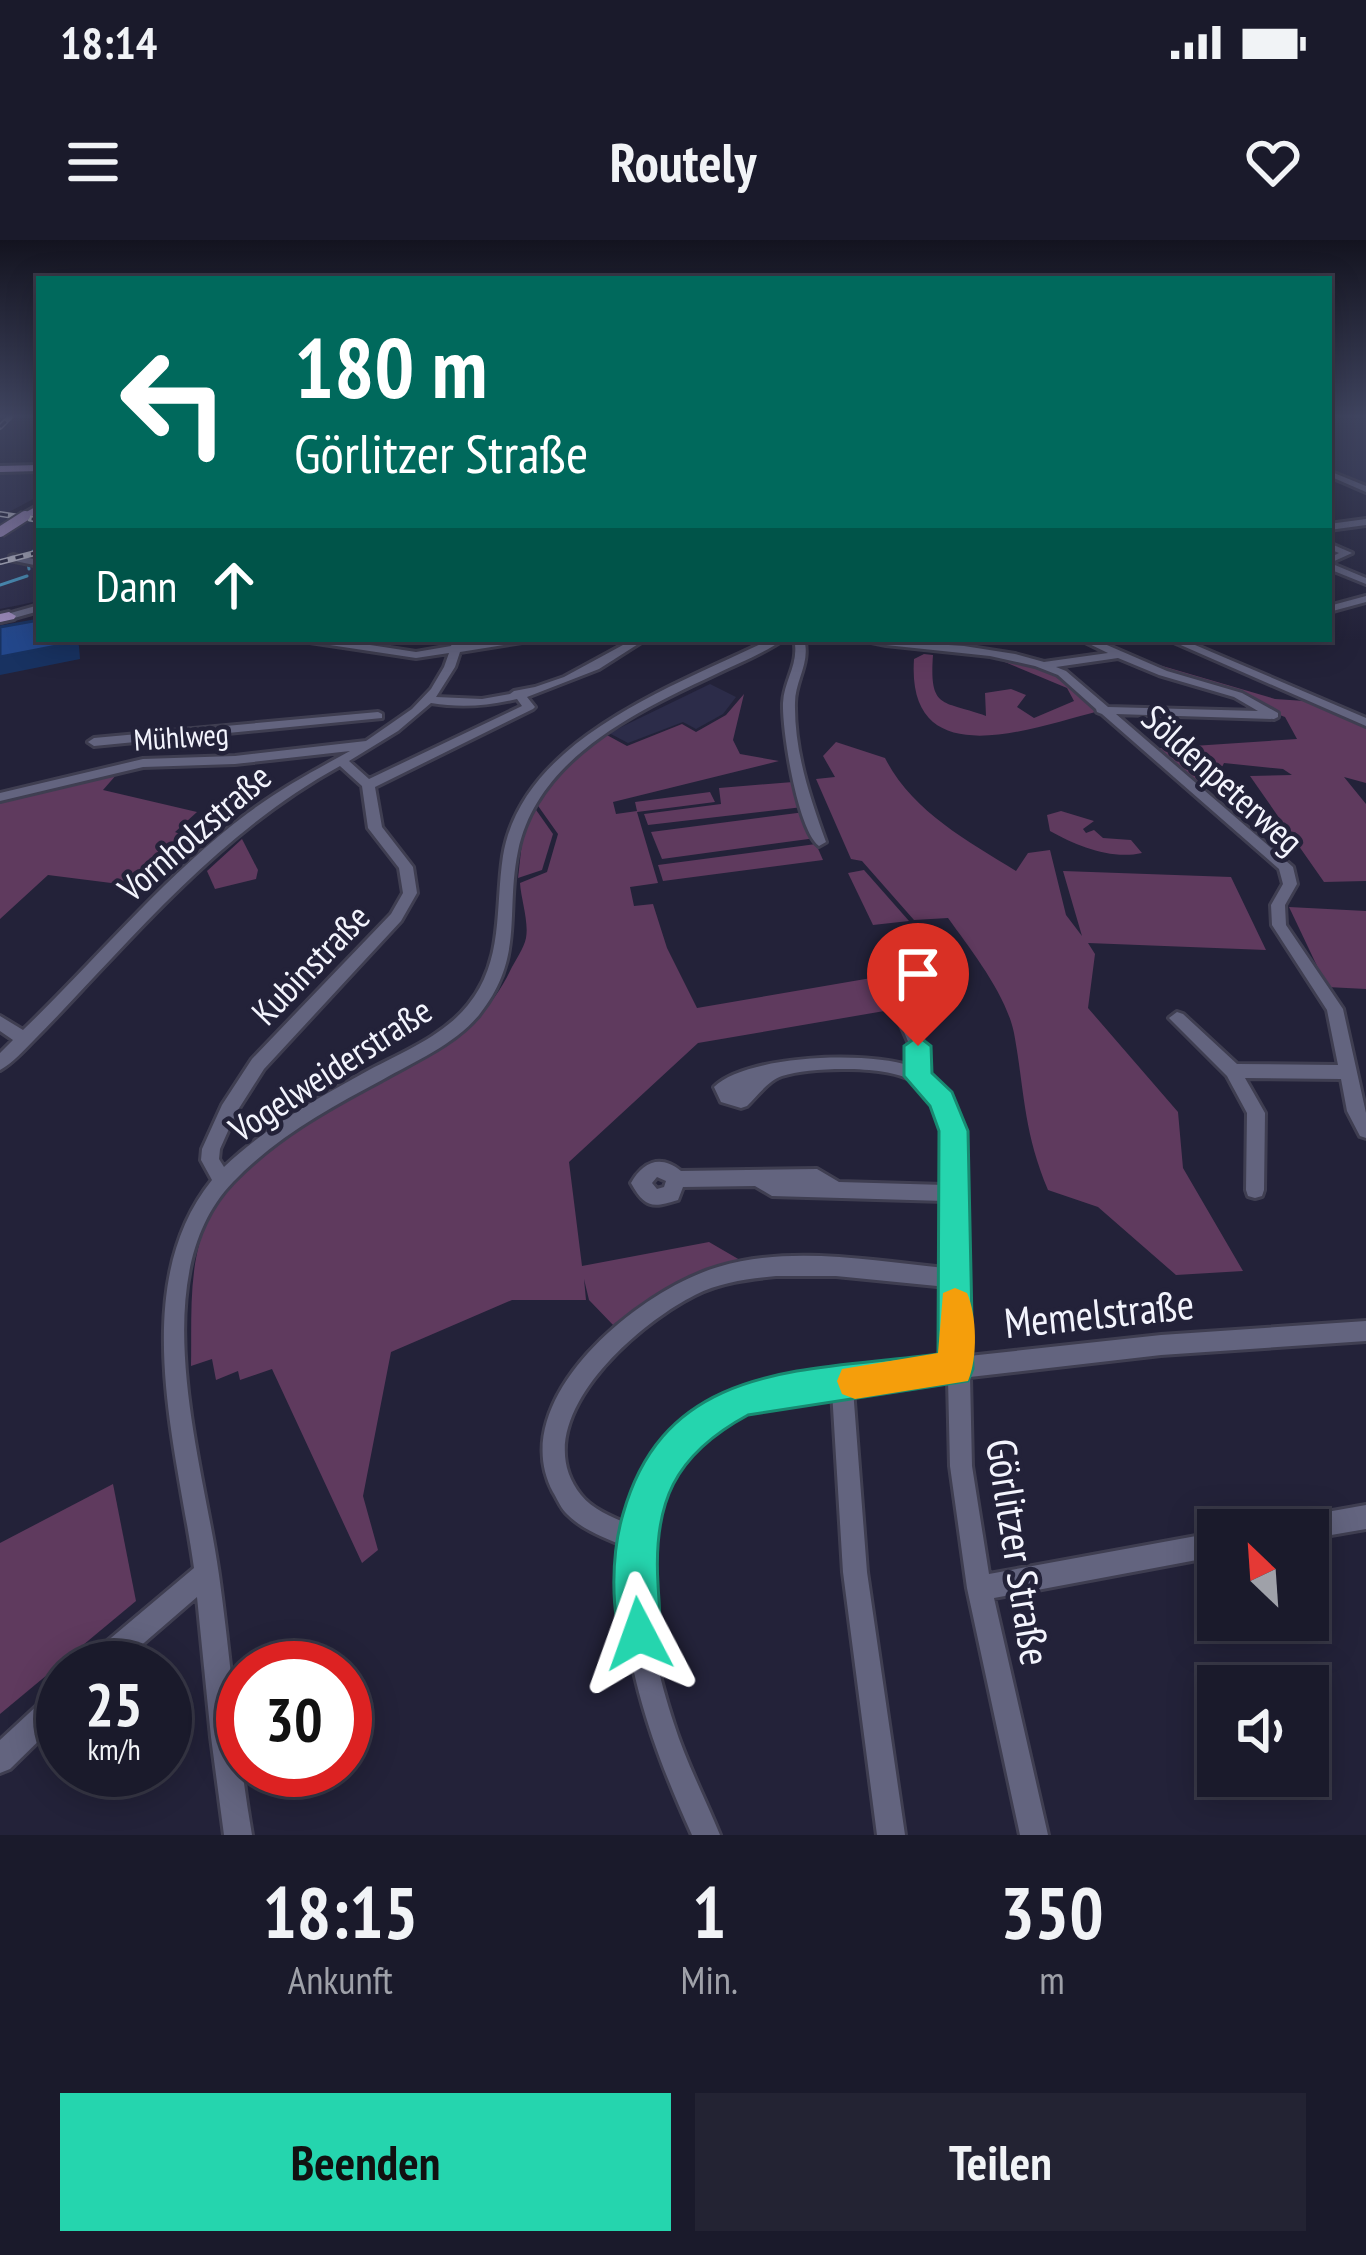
<!DOCTYPE html>
<html lang="de">
<meta charset="utf-8">
<style>
body{margin:0;font-family:"PT Sans Narrow",sans-serif;background:#232333;color:#f1f3f6;height:100vh;display:flex;flex-direction:column;font-size:45px;white-space:nowrap}
*{box-sizing:border-box;margin:0}
p{font-size:39px;color:#9fa1a9}
.icon{flex:none;width:66px;height:66px;fill:none;stroke:currentColor;stroke-width:2;stroke-linecap:round;stroke-linejoin:round}
.map{position:relative;height:1595px;overflow:hidden}
.sheet{display:flex;flex-direction:column;background:#1a1a2b;flex:1}
.sheet>*{flex:none}
.top-card{position:absolute;left:36px;top:36px;width:1296px;height:366px;border-radius:0px;box-shadow:0 6px 30px #0003,0 0 0 3px #383847;background:#00695c;color:#fff;overflow:hidden}
.needle{width:78px;rotate:335deg}
.fabs{position:absolute;left:1197px;top:1269px;display:grid;gap:24px}
.fabs a{display:grid;place-items:center;width:132px;height:132px;border-radius:0px;background:#1a1a2b;box-shadow:0 6px 30px #0003,0 0 0 3px #383847;font-size:60px}
.speed{position:absolute;left:36px;top:1401px;display:flex;gap:24px;font-size:60px;font-weight:700;text-align:center}
.speed>*{display:grid;place-content:center;width:156px;height:156px;border-radius:50%;background:#1a1a2b;box-shadow:0 6px 30px #0003,0 0 0 3px #383847;line-height:1}
.speed small{font-size:30px;font-weight:400}
.speed .limit{border:18px solid #d22;background:#fff;color:#111}
.pin{position:absolute;display:grid;place-items:center;width:102px;height:102px;color:#fff;margin:-123px -51px;border-radius:50% 50% 50% 0;rotate:-45deg;box-shadow:0 0 12px #0007}
.pin .icon{rotate:45deg}
.me{position:absolute;width:132px;margin:-66px;rotate:356deg;stroke-linejoin:round;filter:drop-shadow(0 0 9px #0008)}
.turn{display:flex;align-items:center;gap:42px;height:252px;padding:0 60px;font-size:54px}
.turn .icon{width:156px;height:156px;stroke-width:2.5}
.turn b{display:block;font-size:84px;line-height:102px}
.then{display:flex;align-items:center;height:114px;padding:0 60px;background:#0003;gap:24px;font-size:45px}
.eta{display:flex;justify-content:space-evenly;align-items:center;height:204px;text-align:center}
.eta b{font-size:72px;font-weight:700;line-height:84px}
.primary-button{display:flex;gap:24px;margin-top:auto;padding:24px 60px}
.primary-button a{flex:1;height:138px;border-radius:0px;background:#25d5ae;color:#111;font-size:48px;font-weight:700;line-height:138px;text-align:center}
.primary-button a+a{background:#232333;color:#f1f3f6}
.status{display:flex;justify-content:space-between;align-items:center;height:84px;padding:0 60px;background:#1a1a2b;direction:ltr}
.status svg{height:33px;fill:currentColor}
header{display:flex;justify-content:space-between;align-items:center;height:156px;padding:0 60px;background:#1a1a2b;font-size:54px;font-weight:700}
.map>svg:first-child{display:block}
</style>
<div class="status"><b>18:14</b><svg viewBox="0 0 49 12"><path d="M0 12V9h3v3zM5 12V6h3v6zM10 12V3h3v9zM15 12V0h3v12zM26 1h20v11H26zM47 4h2v5h-2z"/></svg></div>
<header><svg class="icon" aria-label="menu" viewBox="0 0 24 24"><path d="M4 6h16M4 12h16M4 18h16"/></svg>Routely<svg class="icon" aria-label="heart" viewBox="0 0 24 24"><path d="M12 20l-8-8c-3-5 5-10 8-4 3-6 11-1 8 4z"/></svg></header>
<div class="map">
<svg width="1366" height="1595" viewBox="0 0 1366 1595">
<rect width="100%" height="100%" fill="#232239"/>
<g fill="#2c2c49">
<polygon points="1329,177 1366,177 1366,246 1347,238 1329,241"/>
<polygon points="39,231 39,256 7,273 39,277 39,361 0,369 0,232"/>
<polygon points="710,444 736,457 723,474 696,489 683,482 628,503 609,493"/>
</g>
<g fill="#5f3a5e">
<path d="M924,414L933,415C929,471 943,460 986,476L985,453L1011,449L1026,455L1017,467L1034,478L1074,461L1067,448L1000,420L1045,428L1099,471C1032,488 906,537 914,419Z"/>
<polygon points="1159,425 1275,459 1320,462 1366,482 1366,543 1344,537 1366,564 1366,641 1324,642 1250,536 1292,535 1283,529 1224,523 1218,535 1190,544 1148,509 1297,499 1285,477 1163,433"/>
<path d="M744,454L733,500L740,514L779,521L613,562L616,574L637,571L635,562L710,552L715,562L637,572L658,643L630,647L634,666L653,664L667,708L697,768L877,737L896,769L698,803L569,922L582,1026L709,1002L740,1020L663,1050L615,1087L589,1060L584,1039L586,1060H512L391,1112L363,1256L378,1310L362,1323L272,1129L240,1140L238,1131L216,1140L212,1119L191,1126C192,1076 187,1019 211,973C274,851 452,853 510,731C515,721 524,708 526,698C529,682 521,659 520,643L547,632L558,594L536,563L565,522L605,494L627,506L682,484L696,492L726,475Z"/>
<path d="M836,502L885,518C912,571 966,600 1016,631L1028,613L1050,610L1066,675L1082,696L1063,631L1231,637L1266,710L1088,703L1095,714L1088,768L1178,872L1183,928L1243,1031L1176,1035L1098,967L1048,950C1023,890 1025,853 1014,793C1006,754 971,710 948,678L914,680L862,621L851,619L816,539L835,537L823,516Z"/>
<polygon points="124,526 103,550 197,572 175,592 182,595 127,645 48,635 0,679 0,557"/>
<polygon points="793,542 803,567 648,585 644,574 721,564 719,548"/>
<polygon points="534,567 553,594 542,630 518,638 523,593"/>
<path d="M1061,571L1094,581L1083,589L1086,593L1094,590L1103,598L1131,600L1142,613C1111,620 1077,606 1050,591L1047,575Z"/>
<polygon points="805,572 816,598 662,619 651,592"/>
<polygon points="242,599 258,630 256,639 215,649 207,631"/>
<polygon points="816,604 823,620 663,641 658,625"/>
<polygon points="864,630 909,681 873,685 848,633"/>
<polygon points="1289,667 1366,671 1366,749 1327,747"/>
<polygon points="113,1244 136,1361 0,1474 0,1303"/>
</g>
<g fill="none" stroke-linecap="round" stroke-linejoin="round">
<g stroke="#499ac3" stroke-width="3">
<polyline points="29,329 27,318 39,305"/>
<polyline points="0,345 27,336"/>
</g>
<defs>
<g id="minor">
<polygon points="1329,231 1366,246 1366,252 1329,236"/>
<polygon points="1366,279 1366,285 1329,290 1329,284"/>
<polygon points="1329,303 1352,313 1330,323 1366,338 1366,344 1329,329 1329,318 1339,313 1329,309"/>
<polygon points="13,315 39,320 39,326 10,320 10,316"/>
<polygon points="1366,356 1366,362 1329,372 1329,366"/>
<polygon points="39,365 39,371 0,382 0,376"/>
<path d="M305,399H331L416,412L451,406L454,399H464L462,405L501,399H527L522,402L460,412L455,427L436,457L482,459L510,454L514,451L535,447L564,437L634,399H646L599,429L527,457L535,467L533,469L375,547L382,587L413,627L417,653L401,681L264,829L236,873L220,909L219,919L224,927C267,886 318,858 369,830C403,812 443,796 468,765C504,721 495,669 503,616C522,498 677,445 771,399H784C763,414 736,424 712,436C635,472 537,519 518,611C505,674 525,717 479,775C454,805 415,821 382,840C329,868 275,898 233,942C142,1036 203,1220 219,1335C231,1421 237,1509 252,1595H224L211,1497L197,1357L115,1428H82L86,1419L194,1328C177,1207 127,1045 212,940L201,920L202,909L222,865L252,819L391,674L403,653L399,628L368,588L362,546L340,526C251,575 181,644 112,718C86,745 61,773 35,799C24,810 13,823 0,830V813L13,800L0,791V776L23,790C98,718 164,636 248,573C280,549 315,530 350,511L235,524L143,527L0,561V553L143,519L235,516L366,501L412,469L431,449L444,427L449,413L416,418L310,402ZM517,459L522,466L369,539L349,521L398,491L431,463C461,468 487,466 517,459Z"/>
<path d="M794,399H804C811,423 795,440 795,463C794,511 810,558 826,602L819,606C798,591 782,492 783,463C784,440 800,423 794,399Z"/>
<path d="M857,399L964,406L1015,414L1044,422L1108,413L1079,399H1093L1167,431L1242,453L1278,473V477L1274,479L1116,474L1293,627L1297,644L1285,665L1286,685L1343,769L1366,873V898L1360,896L1347,871L1341,839L1245,838L1265,873L1264,950L1262,956L1255,958L1248,956L1246,950L1247,873L1227,836L1169,778L1177,772L1183,774L1237,824L1338,825L1327,770L1272,685L1271,665L1283,644L1279,629L1102,474L1097,472L1096,469L1058,435L1035,426L990,416L886,405ZM1118,418L1159,435L1234,457L1258,471L1108,467L1066,431L1056,427Z"/>
<polygon points="1167,399 1181,399 1366,478 1366,486"/>
<polygon points="378,472 382,474 382,478 94,506 88,502 94,498"/>
<path d="M896,749C917,764 926,808 927,833L947,856L962,891L969,1116L1161,1095L1366,1081V1101L1161,1115L970,1137L972,1226L989,1334L1218,1292V1316L994,1358L1048,1595H1020L967,1348L950,1226L948,1139L853,1149L867,1332L905,1595H877L843,1332L832,1151C805,1154 775,1157 750,1168C617,1224 637,1371 674,1484C686,1522 705,1558 720,1595H692C658,1520 630,1444 623,1362C621,1344 623,1325 624,1306C605,1298 583,1290 568,1275C561,1269 558,1260 553,1252C504,1160 639,1050 718,1027C791,1005 872,1021 946,1028L945,961L772,956L755,946L683,947L678,960C652,968 645,968 631,943C643,922 660,914 681,931L817,929L839,942L945,945C944,916 947,888 932,862C927,854 921,846 913,841C886,825 812,827 782,836C769,840 757,856 747,866L741,868L721,862L714,847C746,815 868,811 910,826V806L888,755ZM657,937L666,941L664,947L657,949L652,943ZM776,1036H836L947,1047L948,1119L817,1132L763,1142L733,1152L679,1186L644,1232L628,1284C612,1277 592,1269 581,1255C523,1183 635,1085 695,1055C721,1042 748,1039 776,1036Z"/>
<polygon points="1366,1265 1366,1289 1308,1299 1308,1290 1281,1290 1285,1282 1293,1278"/>
<polygon points="63,1446 63,1477 10,1529 0,1533 0,1500 54,1450"/>
</g>
<g id="major">
<polygon points="39,225 39,231 0,232 0,226"/>
<polygon points="39,265 39,273 25,279 19,276"/>
<polygon points="9,372 16,376 14,379 0,382 0,374"/>
</g>
</defs>
<use href="#minor" stroke="#3f3e51" stroke-width="6"/>
<use href="#major" stroke="#3f3e51" stroke-width="6"/>
<use href="#minor" fill="#63647f" fill-rule="evenodd"/>
<use href="#major" fill="#9b89b9" fill-rule="evenodd"/>
<defs>
<g id="rail">
<polyline points="0,187 10,177"/>
<polyline points="0,274 39,280"/>
<polyline points="0,322 39,312"/>
</g>
</defs>
<use href="#rail" stroke="#bdbdca" stroke-width="6"/>
<use href="#rail" stroke="#232239" stroke-width="3" stroke-dasharray="8" stroke-linecap="butt"/>
<defs>
<polyline id="major-bridge" points="0,292 25,276"/>
</defs>
<use href="#major-bridge" stroke="#3f3e51" stroke-width="14" stroke-linecap="butt"/>
<use href="#major-bridge" stroke="#9b89b9" stroke-width="10"/>
</g>
<polygon fill="#183261" points="72,399 75,399 79,406 80,419 0,435 0,417"/>
<polygon fill="#23478b" stroke="#183261" stroke-width="3" points="39,380 39,399 72,399 72,403 0,417 0,387"/>
<linearGradient id="sky" x2="0" y2="1"><stop stop-color="#13131f"/><stop offset="0.44" stop-color="#3f445f"/><stop offset="1" stop-color="#3f445f" stop-opacity="0"/></linearGradient>
<rect width="1366" height="400" fill="url(#sky)"/>
<path fill="#25d5ae" stroke="#188a71" stroke-width="3" d="M918,796L931,806L932,833L952,852L968,891L973,1129L968,1141L748,1175C674,1215 653,1263 658,1344C659,1367 663,1388 654,1409L639,1415L625,1409C609,1372 612,1311 623,1274C666,1120 807,1132 938,1114L939,891L930,866L904,836V806Z"/>
<path fill="#f59e0b" d="M955,1048L967,1053C977,1075 978,1118 968,1141L855,1159L842,1154L837,1141L842,1129L938,1113L943,1053Z"/>
<g text-anchor="middle" dominant-baseline="central" stroke-width="9" stroke-linejoin="round" paint-order="stroke">
<g font-size="30" fill="#f3f4fd" stroke="#232239">
<text transform="translate(181 496) rotate(-4)">Mühlweg</text>
</g>
<g font-size="36" fill="#f3f4fd" stroke="#232239">
<text transform="translate(1223 539) rotate(42)">Söldenpeterweg</text>
<text transform="translate(194 592) rotate(-41)">Vornholzstraße</text>
<text transform="translate(310 724) rotate(-46)">Kubinstraße</text>
<text transform="translate(330 829) rotate(-33)">Vogelweiderstraße</text>
</g>
<g font-size="42" fill="#f3f4fd" stroke="#232239">
<text transform="translate(1099 1073) rotate(-6)">Memelstraße</text>
<text transform="translate(1019 1312) rotate(81)">Görlitzer Straße</text>
</g>
</g>
</svg>
<div class="fabs">
<a><svg class="needle" viewBox="-14 -14 28 28"><path d="M0-13l5 13h-10z" fill="#e53935"/><path d="M0 13l5-13h-10z" fill="#9fa1a9"/></svg></a>
<a><svg class="icon" aria-label="sound" viewBox="0 0 24 24"><path d="M4 9h4l5-4v14l-5-4H4zM17 9q2 3 0 6"/></svg></a>
</div>
<div class="speed"><div>25<small>km/h</small></div><div class="limit">30</div></div>
<div class="pin" style="left:918px;top:806px;background:#d93025"><svg class="icon" aria-label="arrive" viewBox="0 0 24 24"><path d="M6 21V4h12l-3 4 3 4H6"/></svg></div>
<svg class="me" style="left:639px;top:1394px" viewBox="-20 -20 40 40"><path d="M0-17L14 15 0 8-14 15z" fill="#25d5ae" stroke="#fff" stroke-width="4"/></svg>
<div class="top-card">
<div class="turn"><svg class="icon" aria-label="left" viewBox="0 0 24 24"><path d="M17 20v-9H6M10 6l-5 5 5 5"/></svg><div><b>180 m</b>Görlitzer Straße</div></div>
<div class="then">Dann<svg class="icon" aria-label="ahead" viewBox="0 0 24 24"><path d="M12 20V5M6 11l6-6 6 6"/></svg></div>
</div>
</div>
<section class="sheet">
<div class="eta">
<div><b>18:15</b><p>Ankunft</p></div>
<div><b>1</b><p>Min.</p></div>
<div><b>350</b><p>m</p></div>
</div>
<div class="primary-button"><a>Beenden</a><a>Teilen</a></div>
</section>
